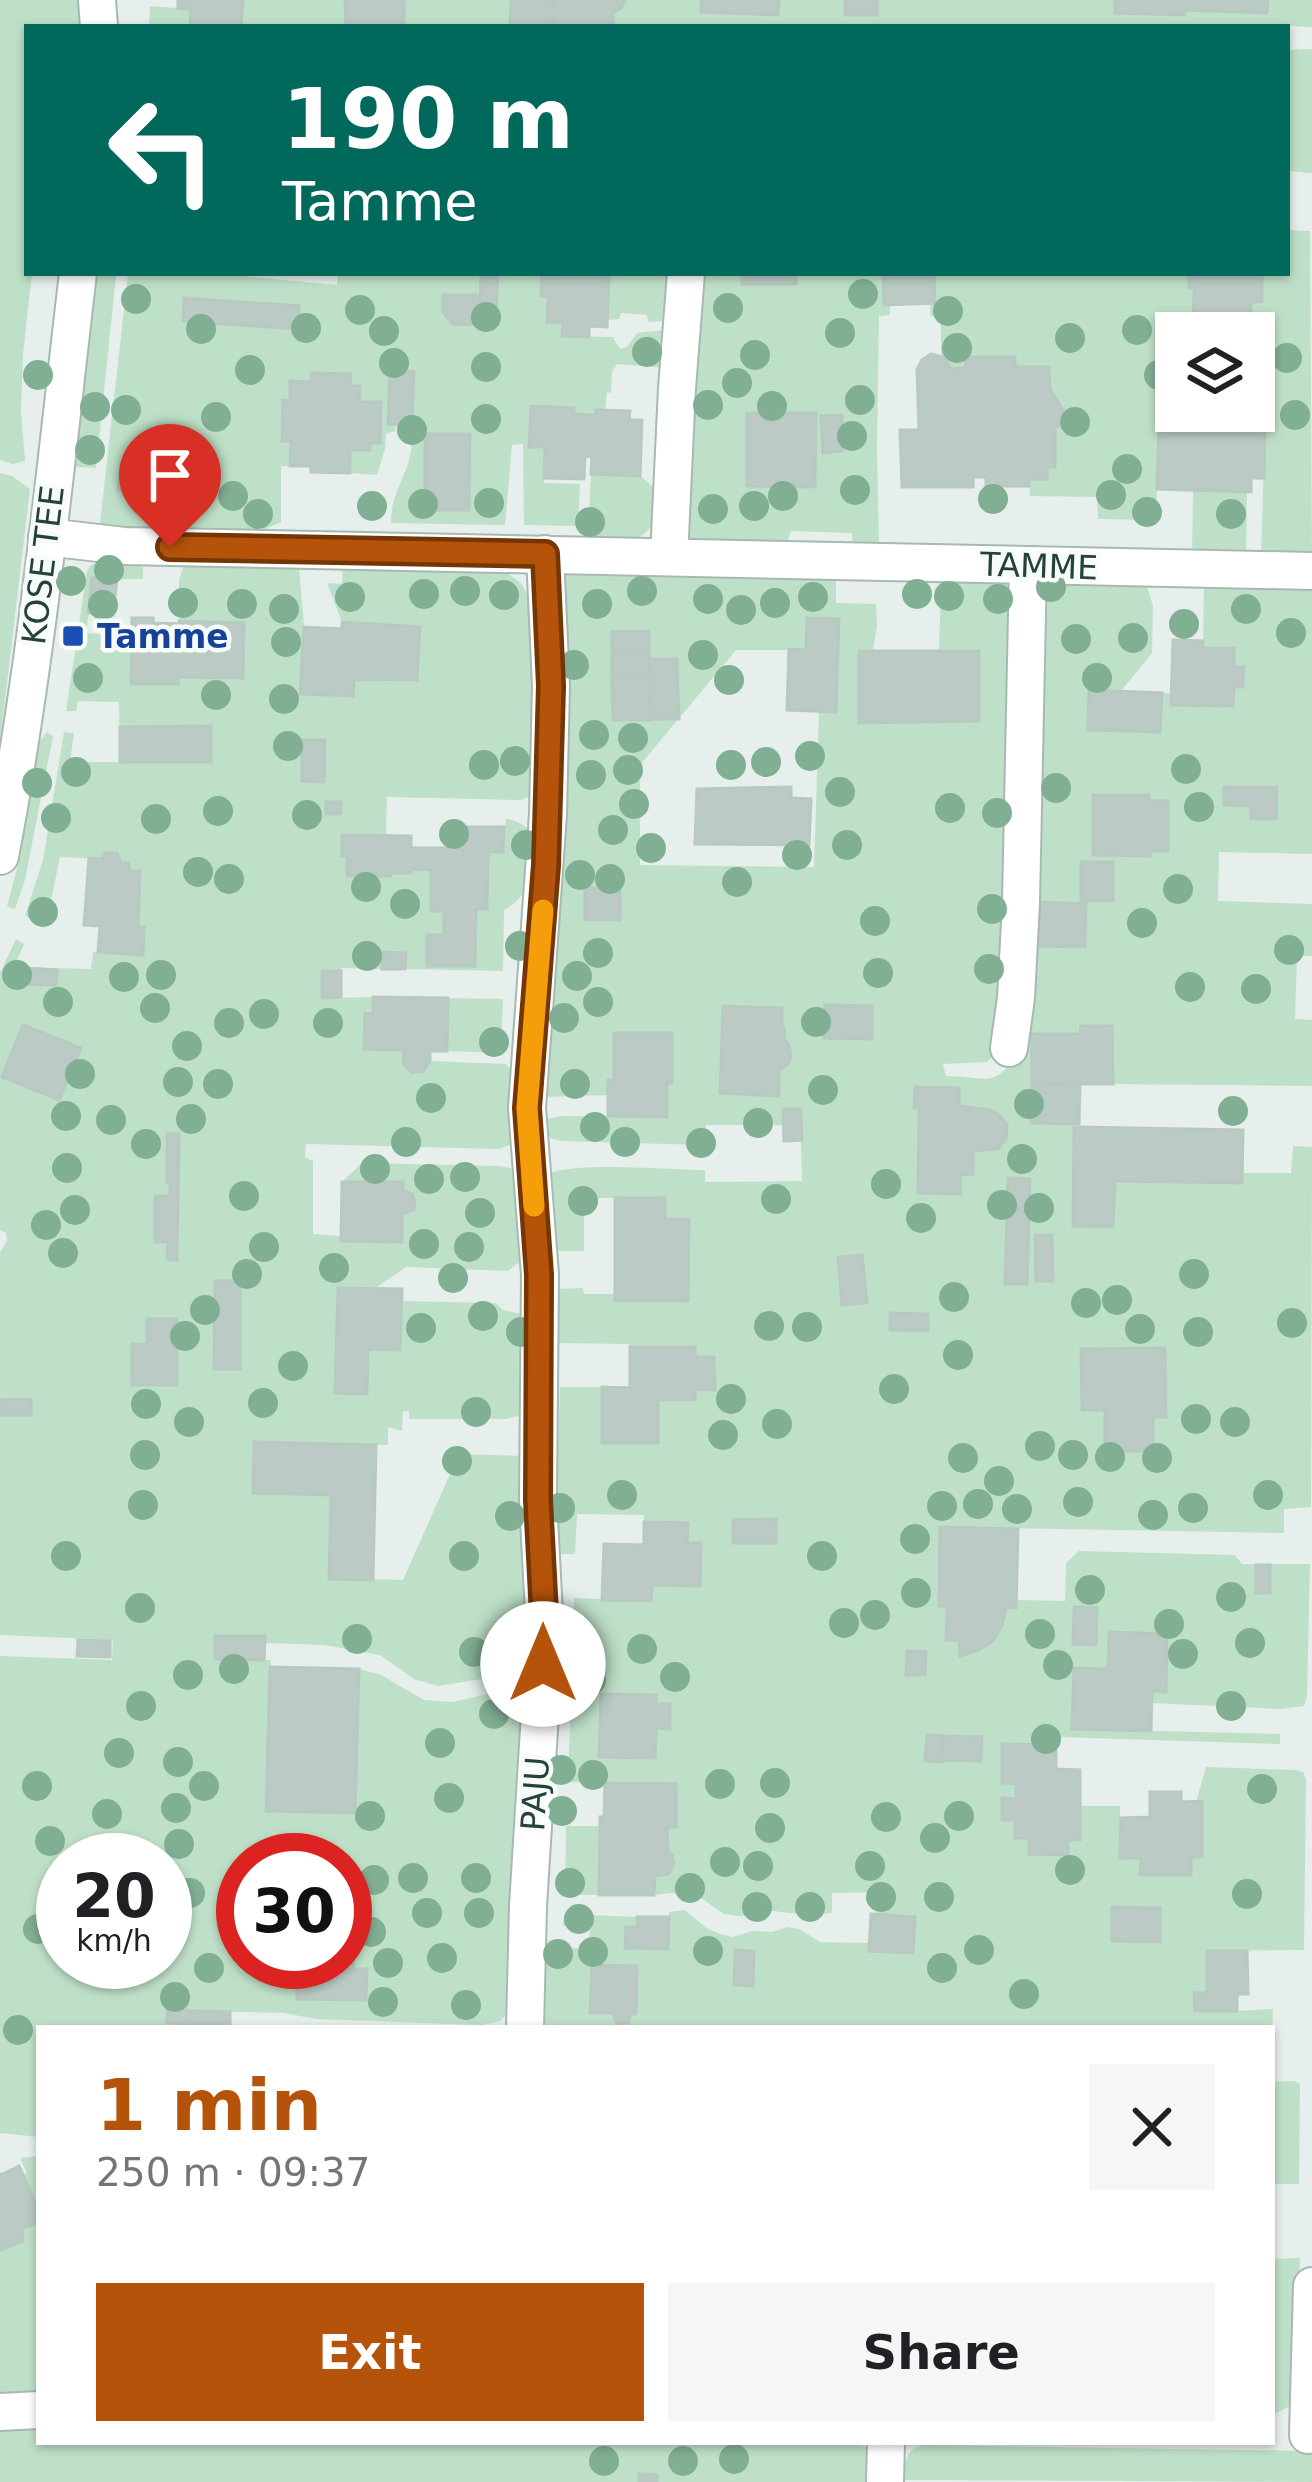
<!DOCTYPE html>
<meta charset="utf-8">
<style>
body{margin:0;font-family:"DejaVu Sans",sans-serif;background:#f6f6f6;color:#202124;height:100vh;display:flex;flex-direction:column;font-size:45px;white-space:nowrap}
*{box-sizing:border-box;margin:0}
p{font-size:39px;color:#757577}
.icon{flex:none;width:66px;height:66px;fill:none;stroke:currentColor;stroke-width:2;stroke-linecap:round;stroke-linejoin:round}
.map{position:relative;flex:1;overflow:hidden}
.panel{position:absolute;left:36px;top:2025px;width:1239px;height:420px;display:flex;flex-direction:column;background:#fff;border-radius:0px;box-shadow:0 3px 9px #0004}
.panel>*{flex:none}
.hud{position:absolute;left:24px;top:24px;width:1266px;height:252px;border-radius:0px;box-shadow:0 3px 9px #0004;background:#00695c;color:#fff;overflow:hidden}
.controls{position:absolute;left:1155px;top:312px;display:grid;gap:24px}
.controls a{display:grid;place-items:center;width:120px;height:120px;border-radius:0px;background:#fff;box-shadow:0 3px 9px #0004;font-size:60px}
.speed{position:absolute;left:36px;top:1833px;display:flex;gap:24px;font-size:60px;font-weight:700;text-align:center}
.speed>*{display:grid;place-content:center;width:156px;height:156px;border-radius:50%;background:#fff;box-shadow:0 3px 9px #0004;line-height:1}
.speed small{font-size:30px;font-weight:400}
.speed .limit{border:18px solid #d22;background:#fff;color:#111}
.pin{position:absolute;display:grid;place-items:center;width:102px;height:102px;color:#fff;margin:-123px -51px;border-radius:50% 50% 50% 0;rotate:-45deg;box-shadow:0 0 12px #0007}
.pin .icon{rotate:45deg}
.me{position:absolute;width:132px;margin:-66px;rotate:0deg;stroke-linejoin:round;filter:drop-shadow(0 0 9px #0008)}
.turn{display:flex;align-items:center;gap:42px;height:252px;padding:0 60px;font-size:54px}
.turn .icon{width:156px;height:156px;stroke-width:2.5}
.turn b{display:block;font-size:84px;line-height:102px}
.round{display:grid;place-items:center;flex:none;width:126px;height:126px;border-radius:0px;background:#f6f6f6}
.headline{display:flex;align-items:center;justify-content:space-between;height:204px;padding:0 60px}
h1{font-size:72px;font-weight:600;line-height:90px;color:#b45309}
.action{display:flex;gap:24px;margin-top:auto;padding:24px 60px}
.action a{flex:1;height:138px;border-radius:0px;background:#b45309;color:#fff;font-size:48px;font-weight:600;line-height:138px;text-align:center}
.action a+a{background:#f6f6f6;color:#202124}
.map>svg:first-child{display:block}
</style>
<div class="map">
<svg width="1312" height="2482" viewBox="0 0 1312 2482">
<rect width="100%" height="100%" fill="#e6efeb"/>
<g fill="#bfe0c8" fill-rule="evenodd">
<polygon points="0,0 78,0 80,27 27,27 27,273 32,273 23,354 21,412 25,461 13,464 0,460"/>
<polygon points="243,0 511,0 510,27 241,27"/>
<polygon points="625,0 1115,0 1116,13 1184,15 1185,10 1266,13 1268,0 1312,0 1312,27 1226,24 1222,27 934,27 933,24 883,24 882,27 613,27 613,13 621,8"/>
<polygon points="150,6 191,9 190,27 149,27"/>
<polygon points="1312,49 1312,173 1287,171 1287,50"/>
<polygon points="1287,230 1310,231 1312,558 1261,558 1265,421 1236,419 1232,412 1219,412 1214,419 1159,422 1156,520 1098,519 1097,497 1030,496 1029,479 1046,479 1047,467 1055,467 1055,428 1064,417 1063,406 1050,389 1049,367 1015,367 1014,357 966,357 966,368 951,369 948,361 941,356 941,316 931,316 930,303 890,305 890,315 879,316 877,446 879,546 853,545 852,533 791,531 785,548 687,543 696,273 1189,273 1189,287 1194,288 1193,333 1176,333 1176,411 1254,411 1254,333 1250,333 1251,302 1262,302 1262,273 1287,273"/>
<path d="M128,273H209L337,285L338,273H543L541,295L548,296L547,322L563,323V336L613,337L620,349L627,347L637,333L665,330L667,324L663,321L648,322L647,315L621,313L619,319L607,320L610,273H671L666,368L617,364L612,372L611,393L607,392L605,410H596L595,415L574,414L573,408L532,406L531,447H545L544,483L580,484L578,526L524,525L523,444L512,445L505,525L391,523C391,491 407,478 411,450C415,425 413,398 414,373L391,371L388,424L396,425L395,431L386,434L385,449L377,475L350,473V450H369L370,443H380L381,403L359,402L360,387L350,386V374L312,373L311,382L291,381L290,401H283L282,440L291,441L290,466H281V522L261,531L214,530L191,534L102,527L100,524ZM443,295H480L479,325L454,324L443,312Z"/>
<polygon points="97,275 116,276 96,468 76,467 87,348"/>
<polygon points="0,473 12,476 30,489 0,742"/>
<path d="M591,474L640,476L658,491C657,511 658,525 640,537H588Z"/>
<polygon points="1193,490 1247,492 1246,558 1192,556"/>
<path d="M99,562L143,564V579H93L86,633L132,637V683L177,684L178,677L243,678L244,623L179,621V580L184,565L299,567L304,627L300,693L352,696L354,680L389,682L393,626L342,622L327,583L342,584L343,566L503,570L521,583L533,605L535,795L520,800L387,797L386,836L343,835V856L389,876L390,873H410L411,869L431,870V910L444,911V935H427V966H475L476,909L487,908L488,852H503L506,819C556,826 538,893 504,910L503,971L405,969V953H383L382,969L341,968V971L322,972L323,998L373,997V1014H365L364,1048L404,1050V1063L423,1072L430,1061L506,1064L516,1077L512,1144L499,1149L306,1144L305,1157L313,1161V1234L341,1236V1241L401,1242L402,1215L414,1208L415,1201L412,1194L403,1190L402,1182H342L362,1163L499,1166L516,1169L526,1257L508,1271L406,1267L374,1289L338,1288L367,1393L368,1349L401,1301L496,1303L503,1310L526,1315L527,1414L506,1419H409V1411H403L402,1431L388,1427V1445L254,1442L253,1492L331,1495L330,1578L403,1580L459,1454L525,1456L529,1681L481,1679L438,1686L414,1679L380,1655L325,1645L265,1643L264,1636H216V1659L271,1660L266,1810L359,1669L381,1675L424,1700L452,1702L488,1694L524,1706L510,2011L500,2021L482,2025L316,2019L284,2013L168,2010L167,2023L192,2024L191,2028H39V2137L0,2133V1656L112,1660L113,1640L0,1635V1253L7,1240L6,1233L0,1230V973L16,939L24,944L14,967L91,969L93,952L143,954L144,928L138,927L140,872L129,871V863L121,862L117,853H105L103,859L60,857L47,920L25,916L43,860L64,732L74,733L70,762H120L119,702L78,701L76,711H66L87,571L91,565ZM178,1134L179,1135L176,1260L167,1259L168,1242L155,1241V1196H170V1182L167,1181V1135ZM148,1319H177V1385L132,1344H147ZM63,1860H165V1962H63ZM243,1860H345V1962H243Z"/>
<path d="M567,571L836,574V603L876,604L877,625L873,651H859L860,723L979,721V651H939L941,583L943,577L1012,581L1000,1048L987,1062L943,1064L946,1076C995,1077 990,1090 1024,1048L1042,586L1047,581L1146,584L1153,606L1152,653L1121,691L1089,690L1088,729L1159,732L1162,693H1172V705L1232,706L1234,687L1243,686L1244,668L1234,667V649L1203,648L1204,586L1312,587V854L1219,852L1218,901L1312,904V956H1297L1295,1019L1312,1020V1086L1113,1084L1112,1026H1082L1080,1034H1032V1122L1075,1124L1073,1226L1113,1227L1115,1181L1241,1183L1242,1173H1291L1293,1146L1312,1147L1311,1507L1284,1509V1533L940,1527L939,1605L947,1606L946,1640H959L961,1655C987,1648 1002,1636 1006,1608H1016V1600L1065,1601L1066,1563L1079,1551L1235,1555L1242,1564H1310L1307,1696L1304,1706L1281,1709L1151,1703L1152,1691H1166L1167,1634L1110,1632L1108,1669H1074L1072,1729L1280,1734V1744L1057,1737L1056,1745H1002V1783L1016,1784V1799H1002V1820H1015L1029,1838V1854H1067L1068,1840L1080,1806H1120V1858H1141L1140,1874L1191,1857L1202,1856V1802H1196L1206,1767L1296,1770L1303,1772L1306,1779L1304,1950L1207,1951V1993L1195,1994L1236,2011L1273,2009L1272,2043V2028H537L545,1947L583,1949L588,1945L590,1933L588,1927L563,1926L564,1914L637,1917L638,1927H626V1948L668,1949L669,1912L685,1910L706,1928L720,1934L733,1937L752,1931L772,1932L788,1927L799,1929L820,1942L869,1943V1951L912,1953L915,1918L876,1915L875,1892L832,1893V1913L810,1915L772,1911L739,1916L724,1914L698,1896L671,1893L654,1895L655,1876L669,1874L674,1863L672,1855L668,1852L667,1827L676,1826V1784L568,1782L574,1598L651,1601L652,1585L699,1586L701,1544L687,1543V1523L644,1522V1515L577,1514L575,1554H551L556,1511L560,1387H602L603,1443H657L658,1400H694L695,1389H714V1358L695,1357L694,1347H630L629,1344L557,1343L554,1289L583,1288L584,1294H615L616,1301L665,1219L664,1198H584V1251H556L548,1174C576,1161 669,1170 705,1170V1182L802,1181L800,1109L783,1110V1125H706L705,1145L561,1141L550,1138L546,1130V1119L562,1116L666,1117L667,1083L672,1082V1033H615L614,1080L608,1095L545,1097L563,578ZM649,631L651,719L613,720L612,632ZM736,650H806L836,711L819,712L814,867L640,865V765ZM1008,1179H1030L1026,1284H1006Z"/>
<polygon points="47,732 53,736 25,880 15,909 7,907 20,857 40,741"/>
<polygon points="448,998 503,999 501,1053 447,1051"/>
<polygon points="566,1826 600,1826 599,1895 565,1895"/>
<polygon points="1294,2081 1300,2084 1299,2184 1272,2184 1272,2082"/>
<polygon points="39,2156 39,2211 23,2175 27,2173 20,2158"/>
<polygon points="39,2222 39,2395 0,2395 0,2250 22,2241 22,2229"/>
<polygon points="1300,2258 1294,2397 1288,2407 1272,2415 1272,2259"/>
<polygon points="39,2423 39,2442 853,2442 868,2448 876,2482 0,2482 0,2424"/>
<path d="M923,2445L1312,2451V2482L904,2480C905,2464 904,2449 923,2445Z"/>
</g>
<g fill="#bbcac4" stroke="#b8c9c2" stroke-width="3">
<polygon points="178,0 243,0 241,27 190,27 191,9 178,8"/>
<polygon points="345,0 404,0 404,27 346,27"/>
<polygon points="511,0 553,0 552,27 510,27"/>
<polygon points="553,0 625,0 625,1 621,8 613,13 613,27 552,27"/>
<polygon points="701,0 779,0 778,15 701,12"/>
<rect x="845" y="0" width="32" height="15"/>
<polygon points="1115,0 1268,0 1267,13 1185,10 1185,15 1115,13"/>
<polygon points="543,273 610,273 609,279 542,276"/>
<rect x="742" y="273" width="54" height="11"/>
<polygon points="883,273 934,273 935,303 884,305"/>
<polygon points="1189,273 1262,273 1262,302 1251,302 1250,333 1193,333 1194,288 1189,288"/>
<polygon points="481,274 498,275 496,311 480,310"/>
<polygon points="542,276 609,279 607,327 589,326 589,337 562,336 563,323 547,322 548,296 541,296"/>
<polygon points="443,295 481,295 480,325 453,324 443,312"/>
<polygon points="184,298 299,306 297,329 183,321"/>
<polygon points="931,354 945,358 951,369 966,368 965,357 1015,357 1015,367 1049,367 1050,389 1064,411 1062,422 1055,428 1055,467 1047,467 1047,479 1029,479 1029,486 986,486 986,477 973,477 973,487 902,487 900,430 919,430 917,369 922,360"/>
<polygon points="390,371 414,372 412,425 388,424"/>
<polygon points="311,373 351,374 350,386 360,386 359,402 381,402 380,443 370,443 370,450 350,450 350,473 311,472 311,466 290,466 291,441 282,441 283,400 290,401 290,381 311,382"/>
<polygon points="531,406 574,408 574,414 595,415 596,410 630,411 629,420 642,420 640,476 591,474 592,457 585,456 584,479 544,478 545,447 529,447"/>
<polygon points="1225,411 1232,412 1236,419 1265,420 1264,478 1251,478 1251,492 1157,489 1159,421 1214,419 1215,415"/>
<polygon points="747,413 816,413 815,487 747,486"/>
<polygon points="842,415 842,451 823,453 821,416"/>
<polygon points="425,434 470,434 469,510 425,510"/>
<polygon points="120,473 134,475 132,492 118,490"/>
<polygon points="92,578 117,579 113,615 88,613"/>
<polygon points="132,618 153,618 153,623 179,624 179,621 244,623 243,678 178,677 178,684 131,684"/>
<polygon points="807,618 839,619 836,712 787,710 789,649 806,650"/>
<polygon points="342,622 420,627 417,680 354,680 353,696 300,694 304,627 342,629"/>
<polygon points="649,631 649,652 612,652 612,632"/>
<polygon points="1173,640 1203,641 1203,648 1234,648 1234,667 1244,667 1243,687 1234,687 1233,706 1171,705"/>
<polygon points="859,651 979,651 979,721 859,723"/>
<polygon points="612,652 649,652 650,675 612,675"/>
<polygon points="650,659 677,659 679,719 651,719"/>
<rect x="612" y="675" width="38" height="21"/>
<polygon points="1089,690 1162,693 1160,732 1088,730"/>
<polygon points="612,696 650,696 651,720 613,720"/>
<polygon points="211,726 211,762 120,762 120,727"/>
<polygon points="302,740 325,740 324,782 302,781"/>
<polygon points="791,787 791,798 811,799 809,845 695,844 697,789"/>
<polygon points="1224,787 1277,787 1276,819 1251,819 1251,806 1224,805"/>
<polygon points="1093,795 1149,795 1149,801 1168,801 1168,851 1150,851 1150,856 1093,855"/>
<polygon points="326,802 341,802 340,814 326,814"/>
<polygon points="458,827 504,827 503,852 488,852 487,909 476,909 475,966 427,966 427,935 444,935 444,911 431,911 431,870 411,869 411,873 390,873 390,876 347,876 347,856 342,856 342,835 411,836 411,848 457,848"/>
<polygon points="105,853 117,853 121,862 129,863 129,871 140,871 138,927 144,927 143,955 98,952 100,926 84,925 89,858 103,859"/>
<rect x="1081" y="862" width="32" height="39"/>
<rect x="585" y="888" width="35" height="32"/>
<polygon points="1036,902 1086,904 1085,947 1034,946"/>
<polygon points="383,952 406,953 405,969 382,969"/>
<polygon points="22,968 57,970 56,985 21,984"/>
<polygon points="322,971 341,971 341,997 322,998"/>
<polygon points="373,997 448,998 447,1051 430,1051 430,1061 423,1072 411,1072 403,1063 404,1050 364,1049 365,1013 373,1014"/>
<polygon points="825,1005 872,1006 872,1039 824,1038"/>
<polygon points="723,1006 782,1008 782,1028 784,1028 785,1040 789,1045 791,1056 789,1063 779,1070 779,1096 720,1093"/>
<polygon points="23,1025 81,1048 59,1100 2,1077"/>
<polygon points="1081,1026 1112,1026 1113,1084 1032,1084 1032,1034 1080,1034"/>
<polygon points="614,1033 672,1033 672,1083 667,1083 667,1117 608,1116 608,1080 614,1080"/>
<polygon points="1080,1083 1079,1124 1031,1123 1032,1084"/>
<polygon points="915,1087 959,1088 959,1106 990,1110 998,1114 1007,1124 1006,1139 998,1149 973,1151 973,1174 960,1175 961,1194 918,1193 919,1108 914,1108"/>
<polygon points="783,1109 801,1109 802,1140 784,1141"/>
<polygon points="1074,1127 1243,1130 1242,1183 1115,1181 1113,1227 1073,1226"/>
<polygon points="167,1134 179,1134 177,1260 167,1259 168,1242 155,1242 155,1196 170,1196 170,1182 167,1182"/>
<polygon points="1008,1178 1030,1179 1027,1284 1005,1284"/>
<polygon points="342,1182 403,1182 403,1190 412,1194 415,1201 414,1209 402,1215 402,1242 341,1241"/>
<polygon points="615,1198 665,1198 665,1219 689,1219 688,1301 615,1301"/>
<polygon points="1035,1235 1052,1235 1053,1281 1036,1281"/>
<polygon points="862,1255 867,1303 842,1305 838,1257"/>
<polygon points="215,1281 240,1281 240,1369 214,1369"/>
<polygon points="338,1288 402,1289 400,1350 368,1349 367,1394 335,1393"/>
<polygon points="890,1313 928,1314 928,1331 890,1330"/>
<polygon points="147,1319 177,1319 177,1385 132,1385 132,1344 147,1344"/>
<polygon points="630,1347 695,1347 695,1357 714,1357 715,1390 695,1389 695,1400 658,1400 658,1443 602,1443 602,1387 630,1388"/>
<polygon points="1165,1348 1166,1417 1153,1417 1153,1451 1105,1451 1105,1410 1082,1410 1081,1349"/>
<polygon points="31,1399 31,1415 0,1415 0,1400"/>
<polygon points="254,1442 376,1445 373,1580 329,1579 331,1495 253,1493"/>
<polygon points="776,1519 776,1543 733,1543 733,1520"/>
<polygon points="644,1522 688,1523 687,1543 701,1543 700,1586 652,1585 651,1601 602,1600 604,1544 644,1545"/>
<polygon points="940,1527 1018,1529 1016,1608 1006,1608 1002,1626 992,1642 979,1650 960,1656 959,1640 946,1640 947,1606 939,1606"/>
<rect x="1256" y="1565" width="14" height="28"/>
<polygon points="1074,1607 1097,1608 1096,1645 1073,1644"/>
<polygon points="1109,1632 1167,1634 1166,1692 1152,1691 1151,1731 1072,1729 1074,1668 1108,1669"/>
<polygon points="215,1636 265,1636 264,1660 215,1659"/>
<polygon points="78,1640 110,1641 110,1657 77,1656"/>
<polygon points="907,1651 926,1652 925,1675 906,1675"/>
<polygon points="270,1667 359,1669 355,1813 266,1811"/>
<polygon points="601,1694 656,1695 656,1704 670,1704 670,1729 656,1728 655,1758 599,1757"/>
<polygon points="927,1735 943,1736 942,1762 925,1761"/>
<polygon points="943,1736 982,1737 981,1761 942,1760"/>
<polygon points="1002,1744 1056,1745 1056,1769 1080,1770 1080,1840 1068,1840 1068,1855 1029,1854 1029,1838 1015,1838 1015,1820 1002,1820 1002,1798 1016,1799 1016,1784 1002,1783"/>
<polygon points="605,1783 676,1784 676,1827 667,1827 668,1852 672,1855 674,1863 669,1874 655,1876 654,1895 599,1895 600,1826 600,1817 604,1817"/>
<polygon points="1150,1792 1181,1792 1181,1802 1202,1801 1202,1857 1191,1857 1191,1875 1140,1875 1141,1858 1120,1858 1121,1818 1150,1817"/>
<polygon points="1112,1907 1160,1908 1160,1942 1112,1941"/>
<polygon points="871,1914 915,1917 913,1953 869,1951"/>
<polygon points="637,1917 669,1917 668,1949 625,1948 626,1927 638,1927"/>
<polygon points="345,1928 360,1928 360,1949 354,1949 353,1969 367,1969 366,2000 297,1999 297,1962 345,1962"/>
<polygon points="735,1950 754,1951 753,1986 734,1985"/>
<polygon points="1207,1951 1247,1951 1248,1994 1237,1994 1237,2011 1195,2011 1194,1993 1207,1993"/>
<polygon points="592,1965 637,1966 636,2014 631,2014 628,2023 617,2024 613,2013 590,2013"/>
<polygon points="167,2010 230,2012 230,2028 191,2028 192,2024 167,2023"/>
<polygon points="19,2166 39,2211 39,2222 22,2229 23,2241 0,2250 0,2173 1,2175"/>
<polygon points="639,2474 657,2475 657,2482 639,2482"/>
</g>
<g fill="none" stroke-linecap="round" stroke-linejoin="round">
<defs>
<g id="minor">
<polyline points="47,537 124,546 1312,571"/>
<polyline points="669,557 677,388 686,273"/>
<polyline points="1009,1048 1016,998 1021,903 1028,565"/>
<polyline points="525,2028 528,1906 545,1633 538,1500 540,1275 527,1108 548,814 551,686 545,554"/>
<polyline points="0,2412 39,2410"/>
<polyline points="1308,2435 1312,2286"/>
<polyline points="885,2482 886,2442"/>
</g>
<g id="tertiary">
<polyline points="97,0 99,27"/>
<path d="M0,856C37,664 55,468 78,273"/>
</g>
</defs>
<use href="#minor" stroke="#a8b8b2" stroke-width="40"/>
<use href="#tertiary" stroke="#a8b8b2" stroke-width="40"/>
<use href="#minor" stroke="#fff" stroke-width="36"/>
<use href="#tertiary" stroke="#fff" stroke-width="36"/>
</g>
<g fill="#80af93">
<circle cx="863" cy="294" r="15"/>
<circle cx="136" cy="299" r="15"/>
<circle cx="728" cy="308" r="15"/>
<circle cx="360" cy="310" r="15"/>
<circle cx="948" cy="311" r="15"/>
<circle cx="486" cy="317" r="15"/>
<circle cx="306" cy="328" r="15"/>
<circle cx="201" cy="329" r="15"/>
<circle cx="1137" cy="330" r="15"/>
<circle cx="384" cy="331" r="15"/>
<circle cx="840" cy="333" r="15"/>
<circle cx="1070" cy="338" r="15"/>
<circle cx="957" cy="348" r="15"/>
<circle cx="647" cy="352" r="15"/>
<circle cx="755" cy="355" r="15"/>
<circle cx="1287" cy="358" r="15"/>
<circle cx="394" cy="363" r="15"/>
<circle cx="486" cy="367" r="15"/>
<circle cx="250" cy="370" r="15"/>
<circle cx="38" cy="375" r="15"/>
<circle cx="1159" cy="375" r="15"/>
<circle cx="737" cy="383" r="15"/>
<circle cx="860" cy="400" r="15"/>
<circle cx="708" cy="405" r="15"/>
<circle cx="772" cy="406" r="15"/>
<circle cx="95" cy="407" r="15"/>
<circle cx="126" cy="410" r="15"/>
<circle cx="1295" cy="415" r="15"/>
<circle cx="216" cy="417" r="15"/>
<circle cx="486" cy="419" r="15"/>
<circle cx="1075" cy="422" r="15"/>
<circle cx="412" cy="430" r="15"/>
<circle cx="852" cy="436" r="15"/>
<circle cx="90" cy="450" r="15"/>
<circle cx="1127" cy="469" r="15"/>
<circle cx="192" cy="490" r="15"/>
<circle cx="855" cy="490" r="15"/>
<circle cx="1111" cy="495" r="15"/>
<circle cx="233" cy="496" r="15"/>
<circle cx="783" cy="496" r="15"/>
<circle cx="993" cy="499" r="15"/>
<circle cx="156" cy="502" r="15"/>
<circle cx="489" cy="503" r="15"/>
<circle cx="423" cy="504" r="15"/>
<circle cx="372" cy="506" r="15"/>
<circle cx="754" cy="506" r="15"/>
<circle cx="713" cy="509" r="15"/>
<circle cx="1147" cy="512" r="15"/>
<circle cx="258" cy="514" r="15"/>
<circle cx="1231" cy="514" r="15"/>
<circle cx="590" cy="522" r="15"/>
<circle cx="109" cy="570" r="15"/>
<circle cx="71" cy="581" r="15"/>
<circle cx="1051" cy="587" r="15"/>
<circle cx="465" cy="591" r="15"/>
<circle cx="642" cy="591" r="15"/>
<circle cx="424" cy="594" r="15"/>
<circle cx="917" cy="594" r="15"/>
<circle cx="504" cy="595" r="15"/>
<circle cx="949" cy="596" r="15"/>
<circle cx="350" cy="597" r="15"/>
<circle cx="813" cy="597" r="15"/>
<circle cx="708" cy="599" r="15"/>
<circle cx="998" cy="599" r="15"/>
<circle cx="183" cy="603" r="15"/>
<circle cx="775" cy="603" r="15"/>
<circle cx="242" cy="604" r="15"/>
<circle cx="597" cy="604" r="15"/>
<circle cx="103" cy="605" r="15"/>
<circle cx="284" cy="609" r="15"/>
<circle cx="1246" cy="609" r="15"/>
<circle cx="741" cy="610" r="15"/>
<circle cx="1184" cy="624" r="15"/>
<circle cx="1291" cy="633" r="15"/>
<circle cx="1133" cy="638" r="15"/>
<circle cx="1076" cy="639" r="15"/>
<circle cx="286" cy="642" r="15"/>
<circle cx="703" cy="655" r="15"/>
<circle cx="574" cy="665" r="15"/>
<circle cx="88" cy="678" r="15"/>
<circle cx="1097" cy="678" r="15"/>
<circle cx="729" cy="680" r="15"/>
<circle cx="216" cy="695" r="15"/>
<circle cx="284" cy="699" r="15"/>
<circle cx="594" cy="735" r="15"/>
<circle cx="633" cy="738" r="15"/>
<circle cx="288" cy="746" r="15"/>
<circle cx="810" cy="756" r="15"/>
<circle cx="515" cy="761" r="15"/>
<circle cx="766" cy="762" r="15"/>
<circle cx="484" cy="765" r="15"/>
<circle cx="731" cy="765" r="15"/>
<circle cx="1186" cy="769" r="15"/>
<circle cx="628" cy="770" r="15"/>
<circle cx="76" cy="772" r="15"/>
<circle cx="591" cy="775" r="15"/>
<circle cx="37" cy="783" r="15"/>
<circle cx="1056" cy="788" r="15"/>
<circle cx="840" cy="792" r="15"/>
<circle cx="634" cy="804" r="15"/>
<circle cx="1199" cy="807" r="15"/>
<circle cx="950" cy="808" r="15"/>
<circle cx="218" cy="811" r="15"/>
<circle cx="997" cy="813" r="15"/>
<circle cx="307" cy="815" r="15"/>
<circle cx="56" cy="818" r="15"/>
<circle cx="156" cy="819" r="15"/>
<circle cx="613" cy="830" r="15"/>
<circle cx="454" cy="834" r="15"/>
<circle cx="526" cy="845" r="15"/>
<circle cx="847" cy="845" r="15"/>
<circle cx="651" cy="848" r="15"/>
<circle cx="797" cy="855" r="15"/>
<circle cx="198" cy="872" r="15"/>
<circle cx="580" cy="875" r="15"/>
<circle cx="229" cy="879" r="15"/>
<circle cx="610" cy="879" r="15"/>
<circle cx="737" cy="882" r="15"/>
<circle cx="366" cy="887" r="15"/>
<circle cx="1178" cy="889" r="15"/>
<circle cx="405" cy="904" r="15"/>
<circle cx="992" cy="909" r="15"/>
<circle cx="43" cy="912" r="15"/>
<circle cx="875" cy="921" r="15"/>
<circle cx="1142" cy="923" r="15"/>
<circle cx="520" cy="946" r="15"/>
<circle cx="1289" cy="950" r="15"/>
<circle cx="598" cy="953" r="15"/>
<circle cx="367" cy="956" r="15"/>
<circle cx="989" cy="969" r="15"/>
<circle cx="878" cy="973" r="15"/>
<circle cx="17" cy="975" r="15"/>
<circle cx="161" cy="975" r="15"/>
<circle cx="577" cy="976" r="15"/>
<circle cx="124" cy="977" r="15"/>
<circle cx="1190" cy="987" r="15"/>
<circle cx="1256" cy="989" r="15"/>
<circle cx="58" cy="1002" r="15"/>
<circle cx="598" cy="1002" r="15"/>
<circle cx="155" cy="1008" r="15"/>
<circle cx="264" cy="1014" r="15"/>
<circle cx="564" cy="1018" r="15"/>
<circle cx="816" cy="1022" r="15"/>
<circle cx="229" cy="1023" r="15"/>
<circle cx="328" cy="1023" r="15"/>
<circle cx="494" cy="1042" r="15"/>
<circle cx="187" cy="1046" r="15"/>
<circle cx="80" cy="1074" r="15"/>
<circle cx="178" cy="1082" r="15"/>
<circle cx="218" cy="1084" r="15"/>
<circle cx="575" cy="1084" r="15"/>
<circle cx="823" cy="1090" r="15"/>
<circle cx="431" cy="1098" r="15"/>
<circle cx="1029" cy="1104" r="15"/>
<circle cx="1233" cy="1111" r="15"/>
<circle cx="66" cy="1116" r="15"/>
<circle cx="191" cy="1119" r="15"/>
<circle cx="111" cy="1120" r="15"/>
<circle cx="758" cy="1123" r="15"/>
<circle cx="595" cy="1127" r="15"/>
<circle cx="406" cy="1142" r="15"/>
<circle cx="625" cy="1142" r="15"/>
<circle cx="701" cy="1143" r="15"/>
<circle cx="146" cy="1144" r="15"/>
<circle cx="1022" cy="1159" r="15"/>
<circle cx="67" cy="1168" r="15"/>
<circle cx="375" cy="1169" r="15"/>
<circle cx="465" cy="1177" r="15"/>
<circle cx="429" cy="1179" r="15"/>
<circle cx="886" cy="1184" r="15"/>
<circle cx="244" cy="1196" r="15"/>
<circle cx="776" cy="1199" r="15"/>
<circle cx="583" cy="1201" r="15"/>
<circle cx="1002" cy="1205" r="15"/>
<circle cx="1039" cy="1208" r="15"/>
<circle cx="75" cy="1210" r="15"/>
<circle cx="480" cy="1213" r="15"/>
<circle cx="921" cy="1218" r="15"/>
<circle cx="46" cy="1225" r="15"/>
<circle cx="424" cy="1244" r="15"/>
<circle cx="264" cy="1247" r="15"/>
<circle cx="469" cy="1247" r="15"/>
<circle cx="63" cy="1253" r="15"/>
<circle cx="334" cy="1268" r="15"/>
<circle cx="247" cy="1274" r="15"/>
<circle cx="1194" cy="1274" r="15"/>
<circle cx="453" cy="1278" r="15"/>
<circle cx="954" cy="1297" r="15"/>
<circle cx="1117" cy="1300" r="15"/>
<circle cx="1086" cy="1303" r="15"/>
<circle cx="205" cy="1310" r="15"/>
<circle cx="483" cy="1316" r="15"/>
<circle cx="1292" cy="1323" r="15"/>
<circle cx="769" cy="1326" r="15"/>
<circle cx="807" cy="1327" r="15"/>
<circle cx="421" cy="1328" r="15"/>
<circle cx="1140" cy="1329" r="15"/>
<circle cx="521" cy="1332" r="15"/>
<circle cx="1198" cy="1332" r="15"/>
<circle cx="185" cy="1336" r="15"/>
<circle cx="958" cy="1355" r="15"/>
<circle cx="293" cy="1366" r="15"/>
<circle cx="894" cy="1389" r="15"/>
<circle cx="731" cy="1399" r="15"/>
<circle cx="263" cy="1403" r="15"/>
<circle cx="146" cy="1404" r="15"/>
<circle cx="476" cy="1412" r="15"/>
<circle cx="1196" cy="1419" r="15"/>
<circle cx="189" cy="1422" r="15"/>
<circle cx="1235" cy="1422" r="15"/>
<circle cx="777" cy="1424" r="15"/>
<circle cx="723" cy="1435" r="15"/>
<circle cx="1040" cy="1446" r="15"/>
<circle cx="145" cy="1455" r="15"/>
<circle cx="1073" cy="1455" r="15"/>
<circle cx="1110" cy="1457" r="15"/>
<circle cx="963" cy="1458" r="15"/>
<circle cx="1157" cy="1458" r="15"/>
<circle cx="457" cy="1461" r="15"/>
<circle cx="999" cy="1481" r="15"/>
<circle cx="622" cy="1495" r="15"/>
<circle cx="1268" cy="1495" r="15"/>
<circle cx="1078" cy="1502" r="15"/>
<circle cx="978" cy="1504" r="15"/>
<circle cx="143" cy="1505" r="15"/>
<circle cx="942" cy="1506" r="15"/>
<circle cx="560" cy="1508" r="15"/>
<circle cx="1193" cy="1508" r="15"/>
<circle cx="1017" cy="1509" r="15"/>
<circle cx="1153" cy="1515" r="15"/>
<circle cx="510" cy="1516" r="15"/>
<circle cx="915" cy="1539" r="15"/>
<circle cx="66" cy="1556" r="15"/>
<circle cx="464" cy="1556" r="15"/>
<circle cx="822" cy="1556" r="15"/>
<circle cx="1090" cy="1590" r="15"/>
<circle cx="916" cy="1593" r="15"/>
<circle cx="1231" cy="1597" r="15"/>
<circle cx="140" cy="1608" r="15"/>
<circle cx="875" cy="1615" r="15"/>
<circle cx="844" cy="1623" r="15"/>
<circle cx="1169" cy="1624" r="15"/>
<circle cx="1040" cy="1634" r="15"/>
<circle cx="357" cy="1639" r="15"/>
<circle cx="1250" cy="1643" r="15"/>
<circle cx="642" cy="1649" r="15"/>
<circle cx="474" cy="1652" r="15"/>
<circle cx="1183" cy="1654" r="15"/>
<circle cx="1058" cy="1665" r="15"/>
<circle cx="234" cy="1669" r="15"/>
<circle cx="188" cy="1675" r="15"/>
<circle cx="675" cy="1677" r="15"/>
<circle cx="591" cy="1680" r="15"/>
<circle cx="141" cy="1706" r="15"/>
<circle cx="1231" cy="1706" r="15"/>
<circle cx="494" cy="1714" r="15"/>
<circle cx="1046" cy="1739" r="15"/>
<circle cx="440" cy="1743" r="15"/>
<circle cx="119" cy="1753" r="15"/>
<circle cx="178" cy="1762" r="15"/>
<circle cx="561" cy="1770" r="15"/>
<circle cx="593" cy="1775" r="15"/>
<circle cx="775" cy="1783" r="15"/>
<circle cx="720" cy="1784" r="15"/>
<circle cx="37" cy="1786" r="15"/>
<circle cx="204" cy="1786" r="15"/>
<circle cx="1262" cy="1789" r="15"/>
<circle cx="449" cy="1798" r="15"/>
<circle cx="176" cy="1808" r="15"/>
<circle cx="562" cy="1811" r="15"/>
<circle cx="107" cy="1814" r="15"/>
<circle cx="370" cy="1816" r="15"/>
<circle cx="959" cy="1816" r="15"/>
<circle cx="886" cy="1817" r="15"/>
<circle cx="770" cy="1828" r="15"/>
<circle cx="935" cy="1838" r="15"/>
<circle cx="50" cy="1841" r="15"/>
<circle cx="179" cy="1844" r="15"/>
<circle cx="725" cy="1862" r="15"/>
<circle cx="758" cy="1866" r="15"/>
<circle cx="870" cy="1866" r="15"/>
<circle cx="1070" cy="1870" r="15"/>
<circle cx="413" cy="1878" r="15"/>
<circle cx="476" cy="1878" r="15"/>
<circle cx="374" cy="1880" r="15"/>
<circle cx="570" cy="1883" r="15"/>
<circle cx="690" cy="1888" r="15"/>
<circle cx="190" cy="1893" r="15"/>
<circle cx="1247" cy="1894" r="15"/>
<circle cx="881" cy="1897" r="15"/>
<circle cx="939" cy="1897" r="15"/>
<circle cx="757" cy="1907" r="15"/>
<circle cx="810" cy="1907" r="15"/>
<circle cx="427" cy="1913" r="15"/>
<circle cx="479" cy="1913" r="15"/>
<circle cx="579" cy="1919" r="15"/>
<circle cx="38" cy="1929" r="15"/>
<circle cx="371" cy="1932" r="15"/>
<circle cx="979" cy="1950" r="15"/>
<circle cx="708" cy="1951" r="15"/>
<circle cx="593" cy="1952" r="15"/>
<circle cx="558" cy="1954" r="15"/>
<circle cx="442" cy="1958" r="15"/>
<circle cx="388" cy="1963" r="15"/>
<circle cx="209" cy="1968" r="15"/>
<circle cx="942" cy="1968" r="15"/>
<circle cx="1024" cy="1994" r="15"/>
<circle cx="175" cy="1997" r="15"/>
<circle cx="383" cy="2002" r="15"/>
<circle cx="466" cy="2005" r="15"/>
<circle cx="18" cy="2030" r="15"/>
<circle cx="734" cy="2459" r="15"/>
<circle cx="604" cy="2461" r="15"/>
<circle cx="683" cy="2461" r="15"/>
</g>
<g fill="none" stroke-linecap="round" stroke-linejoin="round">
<defs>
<polyline id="route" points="170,547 545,554 551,686 546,865 527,1108 539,1275 538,1500 545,1633 543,1664"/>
</defs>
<use href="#route" stroke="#753606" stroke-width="30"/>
<use href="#route" stroke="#b45309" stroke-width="21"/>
<polyline stroke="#f59e0b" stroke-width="21" points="534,1206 527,1108 543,910"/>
</g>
<rect fill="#1a4fb4" stroke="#f7fbf9" stroke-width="4.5" x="61" y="624" width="24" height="24" rx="6"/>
<g text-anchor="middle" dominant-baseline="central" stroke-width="9" stroke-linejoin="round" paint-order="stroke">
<g font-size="33" fill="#24423a" stroke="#f7fbf9">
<text transform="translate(43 565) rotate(-83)">KOSE TEE</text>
<text transform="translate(1039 566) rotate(2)">TAMME</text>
<text transform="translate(535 1794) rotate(-86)">PAJU</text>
</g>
<g font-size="33" font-weight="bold" fill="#164399" stroke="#f7fbf9" text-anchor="start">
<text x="97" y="636">Tamme</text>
</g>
</g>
</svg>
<div class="controls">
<a><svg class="icon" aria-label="layers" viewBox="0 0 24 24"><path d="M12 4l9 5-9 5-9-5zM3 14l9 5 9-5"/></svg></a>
</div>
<div class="speed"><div>20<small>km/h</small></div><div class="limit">30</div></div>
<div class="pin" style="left:170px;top:547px;background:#d93025"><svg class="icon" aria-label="arrive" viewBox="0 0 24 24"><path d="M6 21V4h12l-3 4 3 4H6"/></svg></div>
<svg class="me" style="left:543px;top:1664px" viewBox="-20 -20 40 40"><circle r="19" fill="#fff"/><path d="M0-13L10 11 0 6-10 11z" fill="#b45309"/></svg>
<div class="hud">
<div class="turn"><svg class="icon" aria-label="left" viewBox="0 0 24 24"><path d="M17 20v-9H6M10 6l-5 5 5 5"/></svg><div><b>190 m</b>Tamme</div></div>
</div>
<section class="panel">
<div class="headline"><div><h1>1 min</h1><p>250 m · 09:37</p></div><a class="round"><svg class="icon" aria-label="close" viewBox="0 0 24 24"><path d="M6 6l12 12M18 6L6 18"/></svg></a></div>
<div class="action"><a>Exit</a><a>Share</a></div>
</section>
</div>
